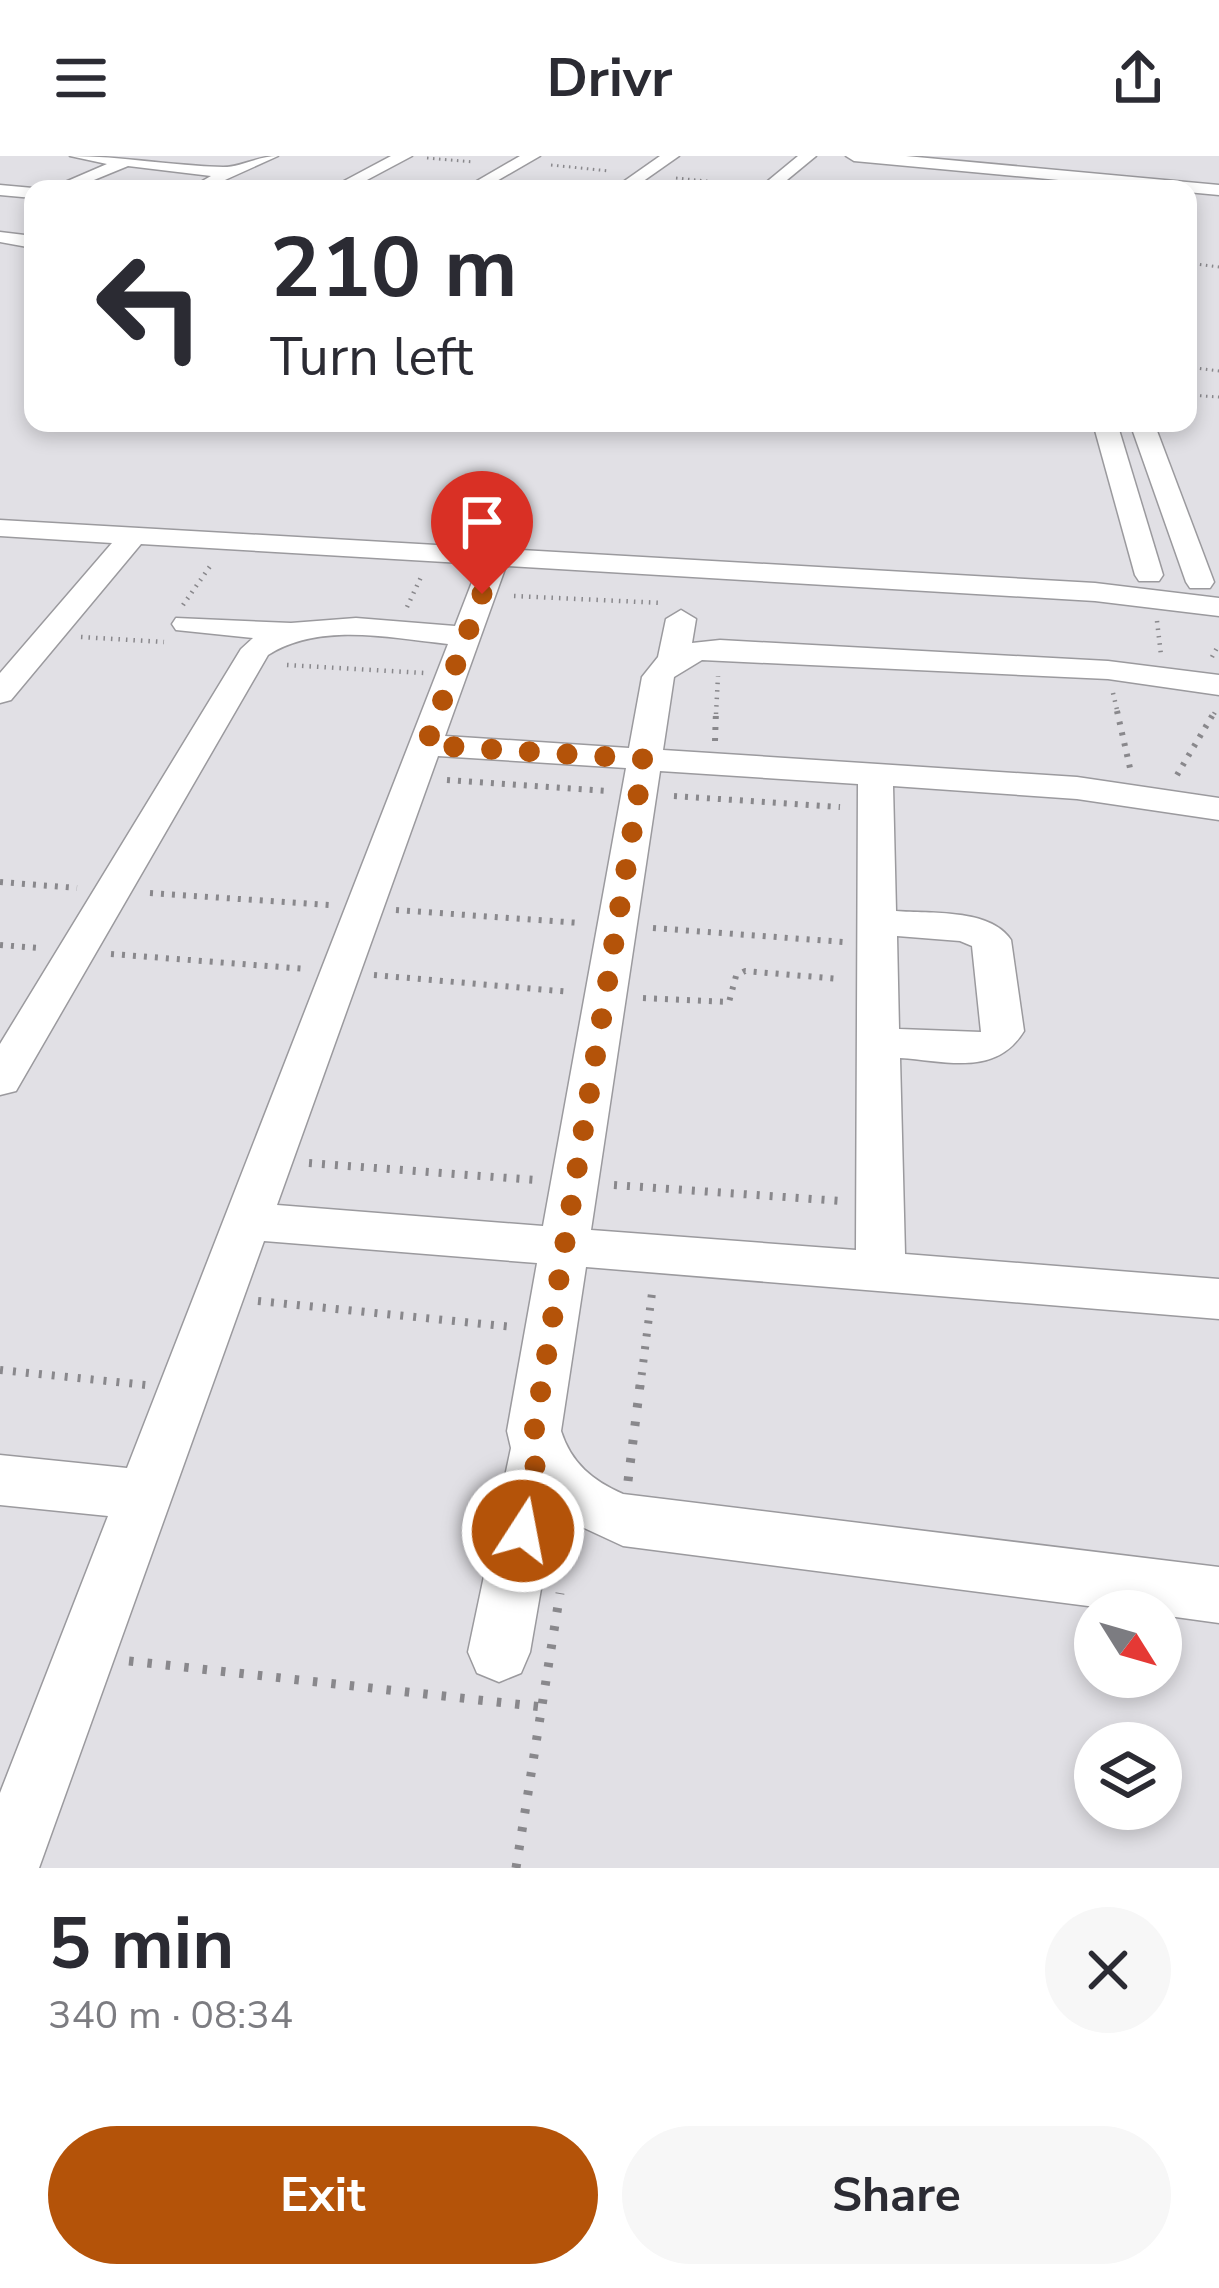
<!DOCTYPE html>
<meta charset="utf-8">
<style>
body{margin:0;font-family:"Nunito Sans",sans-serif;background:#f7f7f7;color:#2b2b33;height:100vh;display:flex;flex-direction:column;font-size:45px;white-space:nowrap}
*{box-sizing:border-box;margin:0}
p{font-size:39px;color:#7c7c81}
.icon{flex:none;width:66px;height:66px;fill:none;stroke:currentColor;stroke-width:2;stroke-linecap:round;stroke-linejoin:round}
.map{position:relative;height:1712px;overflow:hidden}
.panel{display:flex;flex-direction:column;background:#fff;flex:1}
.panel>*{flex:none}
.banner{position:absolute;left:24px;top:24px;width:1173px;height:252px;border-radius:24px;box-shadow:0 6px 18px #0003;background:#fff;color:#2b2b33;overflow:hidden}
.needle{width:78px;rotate:127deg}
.fabs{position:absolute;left:1074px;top:1434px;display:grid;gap:24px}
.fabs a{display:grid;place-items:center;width:108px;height:108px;border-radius:50%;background:#fff;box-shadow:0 6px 18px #0003;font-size:60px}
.pin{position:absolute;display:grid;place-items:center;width:102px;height:102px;color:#fff;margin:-123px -51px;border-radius:50% 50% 50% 0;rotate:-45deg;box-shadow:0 0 12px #0007}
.pin .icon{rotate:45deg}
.me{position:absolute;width:132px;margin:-66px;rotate:11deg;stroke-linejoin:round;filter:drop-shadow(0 0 9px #0008)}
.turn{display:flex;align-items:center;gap:42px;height:252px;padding:0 48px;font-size:54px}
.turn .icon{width:156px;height:156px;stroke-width:2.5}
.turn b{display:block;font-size:84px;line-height:102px}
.round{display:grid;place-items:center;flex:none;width:126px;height:126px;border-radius:63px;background:#f7f7f7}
.headline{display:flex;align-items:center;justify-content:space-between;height:204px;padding:0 48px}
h1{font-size:72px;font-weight:700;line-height:90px}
.cta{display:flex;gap:24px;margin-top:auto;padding:24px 48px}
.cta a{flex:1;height:138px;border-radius:72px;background:#b45309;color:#fff;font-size:48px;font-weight:700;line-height:138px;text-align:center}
.cta a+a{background:#f7f7f7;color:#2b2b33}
header{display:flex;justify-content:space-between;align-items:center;height:156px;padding:0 48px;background:#fff;font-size:54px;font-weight:700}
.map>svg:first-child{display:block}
</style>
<header><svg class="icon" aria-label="menu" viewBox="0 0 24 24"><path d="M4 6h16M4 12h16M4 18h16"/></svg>Drivr<svg class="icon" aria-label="share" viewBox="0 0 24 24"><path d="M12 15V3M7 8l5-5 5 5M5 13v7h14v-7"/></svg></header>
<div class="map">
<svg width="1219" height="1712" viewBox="0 0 1219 1712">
<rect width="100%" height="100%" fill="#e1e0e5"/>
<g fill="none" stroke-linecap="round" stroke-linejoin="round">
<defs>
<g id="minor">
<path d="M70,0C122,0 172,10 223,11C241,11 258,0 278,0L205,33L197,28L211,20L128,10L72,33H49L107,8Z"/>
<polygon points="391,0 412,0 350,33 329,33"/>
<polygon points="520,0 540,0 483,33 463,33"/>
<polygon points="660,0 679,0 632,33 613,33"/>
<polygon points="798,0 816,0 776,33 758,33"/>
<polygon points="846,0 906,0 1219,29 1219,39 854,5"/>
<polygon points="0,29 33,32 37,33 33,33 33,42 0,39"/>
<polygon points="0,76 33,80 33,92 0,86"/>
<polygon points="1093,267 1117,267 1163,419 1159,425 1139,425 1135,419"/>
<polygon points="1130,267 1154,267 1214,426 1210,432 1190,432 1186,426"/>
<path d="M0,364L1095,427L1219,442V460L1095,445L506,410L445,580L629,592L642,521L658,501L666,463L681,454L696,463L692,487L720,484L1108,505L1219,519V539L1108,523L702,504L674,521L663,594L1077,621L1219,642V664L1077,643L893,630L896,755C930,758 990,752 1011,784L1024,875C996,921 947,905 900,902L905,1098L1219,1123V1163L586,1111L561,1275C571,1307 593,1325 623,1338L1219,1411V1467L1161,1459V1455H1127L623,1390L554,1358L530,1496L521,1517L499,1526L477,1517L468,1496L511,1292L507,1275L537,1107L264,1085L39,1712H0V1637L108,1360L0,1349V1299L127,1312L448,488C390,482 320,466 268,499L16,935L0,939V888L241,493L253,482L176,474L172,468L176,462L291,467L356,462L455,470L479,408L141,388L11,544L0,547V517L112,387L0,380ZM438,600L626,612L543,1070L277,1049ZM660,615L858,628L856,1094L591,1074ZM897,780L960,785L972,790L981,876L899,873Z"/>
</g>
</defs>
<use href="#minor" stroke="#9b9a9e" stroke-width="3"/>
<g stroke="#89888c" stroke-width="3" stroke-dasharray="1.5 4.5" stroke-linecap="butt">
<polyline points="427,2 474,6"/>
<polyline points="551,9 609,15"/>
<polyline points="676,22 747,29"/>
<polyline points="1188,107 1219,111"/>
<polyline points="1188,211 1219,215"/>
<polyline points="1188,239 1219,241"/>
</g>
<g stroke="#89888c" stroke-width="4.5" stroke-dasharray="1.5 6" stroke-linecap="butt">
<polyline points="514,440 663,447"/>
<polyline points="183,449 213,406"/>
<polyline points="407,451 422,419"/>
<polyline points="1157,465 1161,499"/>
<polyline points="81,481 164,486"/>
<polyline points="1212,501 1219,488"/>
<polyline points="287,509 424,517"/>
<polyline points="1113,537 1118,558"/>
<polyline points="716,558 718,520"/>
<polyline points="1214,558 1217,553"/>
</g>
<g stroke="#89888c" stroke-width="6" stroke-dasharray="3 8" stroke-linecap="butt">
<polyline points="1117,555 1130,612"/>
<polyline points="715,585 716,555"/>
<polyline points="1177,619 1215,555"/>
<polyline points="447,624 607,635"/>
<polyline points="674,640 840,651"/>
<polyline points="0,726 77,732"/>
<polyline points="150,737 329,749"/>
<polyline points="396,754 580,767"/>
<polyline points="653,772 844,786"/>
<polyline points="0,789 38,792"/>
<polyline points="111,798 307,813"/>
<polyline points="374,819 571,836"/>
<polyline points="643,842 729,846 736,820 745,815 840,823"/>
</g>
<g stroke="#89888c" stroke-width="8" stroke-dasharray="3 10" stroke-linecap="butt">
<polyline points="309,1007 535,1024"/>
<polyline points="614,1029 841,1045"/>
<polyline points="258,1145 513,1171"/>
<polyline points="0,1214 146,1229"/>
<polyline points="640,1232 653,1129"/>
</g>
<g stroke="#89888c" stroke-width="9" stroke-dasharray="4.5 14" stroke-linecap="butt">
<polyline points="628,1325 640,1229"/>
<polyline points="129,1505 542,1551"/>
<polyline points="516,1712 560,1437"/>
</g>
<use href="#minor" fill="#fff" fill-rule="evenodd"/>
</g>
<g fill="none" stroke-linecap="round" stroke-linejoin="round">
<polyline stroke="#b45309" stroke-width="21" stroke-dasharray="0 37.8" points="482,438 426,589 644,603 534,1276 538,1294 523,1375"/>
</g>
</svg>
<div class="fabs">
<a><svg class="needle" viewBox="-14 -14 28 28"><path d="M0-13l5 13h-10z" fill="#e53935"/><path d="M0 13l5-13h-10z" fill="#7c7c81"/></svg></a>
<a><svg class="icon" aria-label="layers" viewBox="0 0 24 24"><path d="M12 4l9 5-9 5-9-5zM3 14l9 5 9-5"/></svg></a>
</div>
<div class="pin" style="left:482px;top:438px;background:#d93025"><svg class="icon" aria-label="arrive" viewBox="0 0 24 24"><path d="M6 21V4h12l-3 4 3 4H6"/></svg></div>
<svg class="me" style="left:523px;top:1375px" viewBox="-20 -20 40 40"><circle r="17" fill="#b45309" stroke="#fff" stroke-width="3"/><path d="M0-11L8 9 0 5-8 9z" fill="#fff"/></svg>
<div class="banner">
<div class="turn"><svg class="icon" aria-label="left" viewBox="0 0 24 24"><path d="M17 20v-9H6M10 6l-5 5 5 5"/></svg><div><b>210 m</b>Turn left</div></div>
</div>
</div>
<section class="panel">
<div class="headline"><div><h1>5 min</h1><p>340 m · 08:34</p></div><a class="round"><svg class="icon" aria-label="close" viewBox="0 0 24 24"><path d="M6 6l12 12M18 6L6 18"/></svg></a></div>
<div class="cta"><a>Exit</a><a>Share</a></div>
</section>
